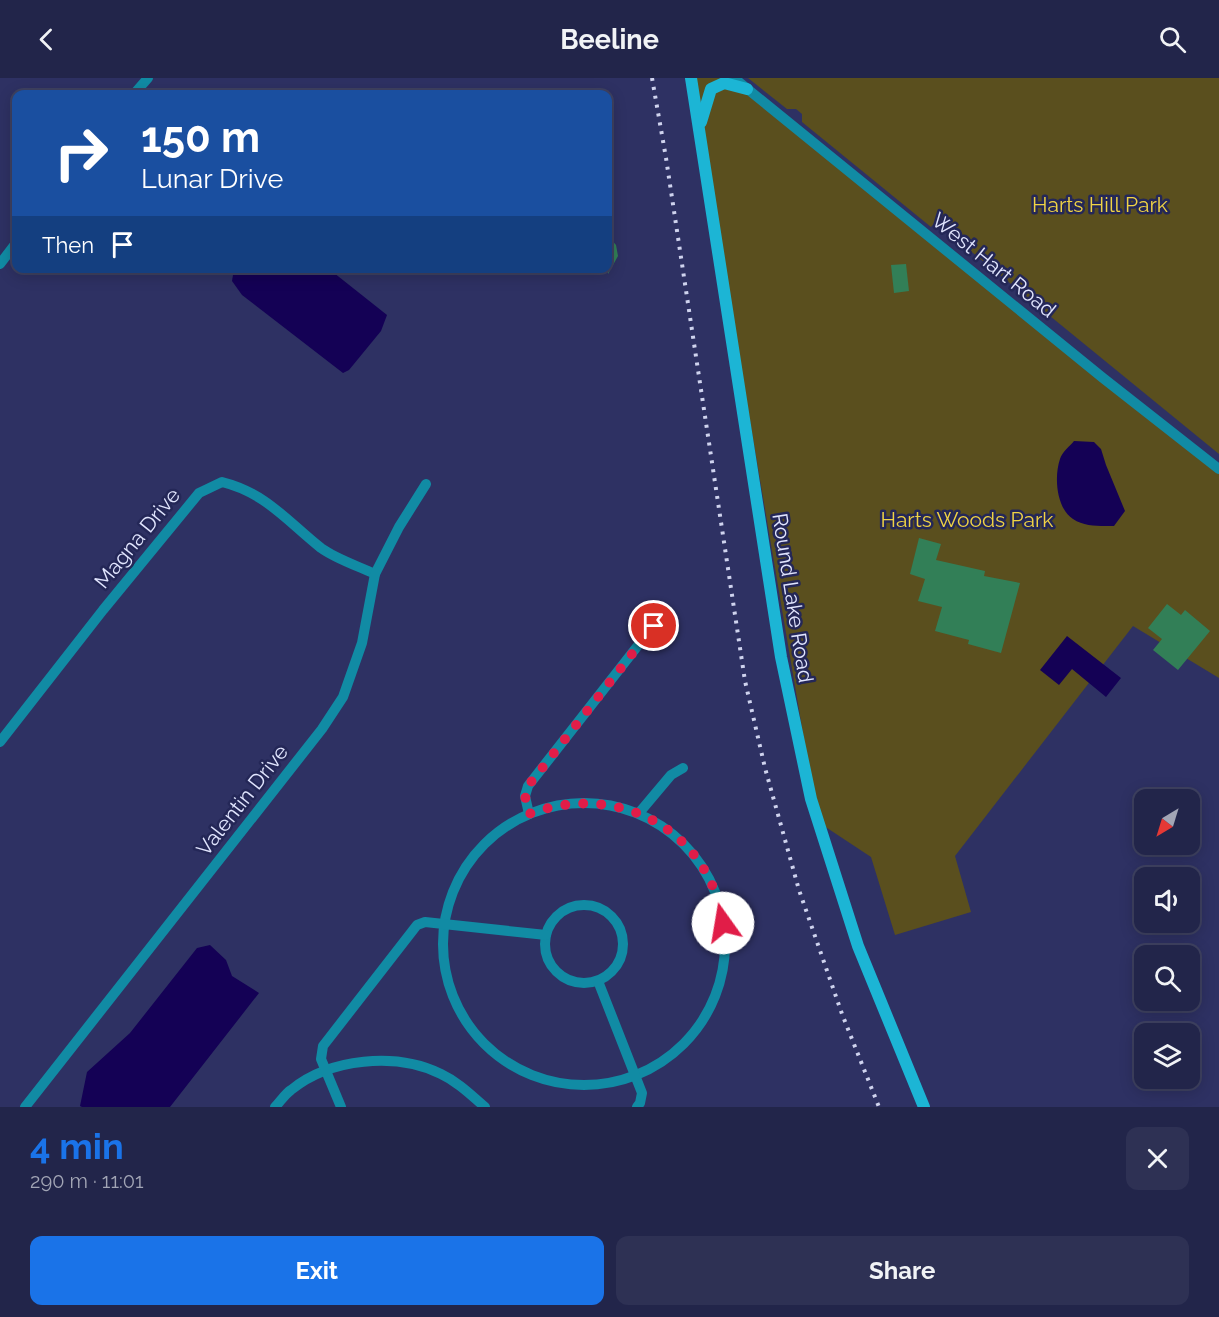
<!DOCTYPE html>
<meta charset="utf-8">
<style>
body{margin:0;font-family:Raleway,sans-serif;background:#2e3154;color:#f1f3f6;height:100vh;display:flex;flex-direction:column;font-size:22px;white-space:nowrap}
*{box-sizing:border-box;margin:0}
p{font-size:20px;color:#a2a5b5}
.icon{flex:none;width:33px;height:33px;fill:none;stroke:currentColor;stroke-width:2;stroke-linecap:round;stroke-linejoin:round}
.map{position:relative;height:1029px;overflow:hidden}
.drawer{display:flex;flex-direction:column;background:#22254a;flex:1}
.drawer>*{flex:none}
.banner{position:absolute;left:12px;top:12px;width:600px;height:183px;border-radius:12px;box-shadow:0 3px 15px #0003,0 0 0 2px #3f4262;background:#1a4fa0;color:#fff;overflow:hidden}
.needle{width:39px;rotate:218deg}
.controls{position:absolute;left:1134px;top:711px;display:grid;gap:12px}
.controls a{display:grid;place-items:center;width:66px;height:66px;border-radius:12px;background:#22254a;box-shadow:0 3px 15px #0003,0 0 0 2px #3f4262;font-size:30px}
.pin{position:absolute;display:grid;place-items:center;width:51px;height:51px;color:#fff;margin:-26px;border:3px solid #fff;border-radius:50%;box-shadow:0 2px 6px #0007}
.me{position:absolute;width:66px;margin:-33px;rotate:347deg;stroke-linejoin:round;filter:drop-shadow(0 0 4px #0008)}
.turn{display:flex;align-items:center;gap:21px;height:126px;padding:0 30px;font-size:27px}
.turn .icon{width:78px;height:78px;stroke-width:2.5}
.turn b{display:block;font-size:42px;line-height:51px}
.then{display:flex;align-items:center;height:57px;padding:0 30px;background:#0003;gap:12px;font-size:22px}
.round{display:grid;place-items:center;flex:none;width:63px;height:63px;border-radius:12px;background:#2e3154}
.summary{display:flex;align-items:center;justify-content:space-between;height:102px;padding:0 30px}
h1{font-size:36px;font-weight:700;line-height:45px;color:#1a73e8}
.primary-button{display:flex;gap:12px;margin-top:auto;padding:12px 30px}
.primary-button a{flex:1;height:69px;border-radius:12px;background:#1a73e8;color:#fff;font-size:24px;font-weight:700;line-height:69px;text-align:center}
.primary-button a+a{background:#2e3154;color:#f1f3f6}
header{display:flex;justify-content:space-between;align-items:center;height:78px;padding:0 30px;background:#22254a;font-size:27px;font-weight:700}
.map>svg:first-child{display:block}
</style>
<header><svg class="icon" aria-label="back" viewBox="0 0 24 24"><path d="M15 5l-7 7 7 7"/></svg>Beeline<svg class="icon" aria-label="search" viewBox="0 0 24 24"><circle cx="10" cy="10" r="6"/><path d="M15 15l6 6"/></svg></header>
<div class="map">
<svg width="1219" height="1029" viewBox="0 0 1219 1029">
<rect width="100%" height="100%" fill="#2e3163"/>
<g fill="#5a4f1e">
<polygon points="692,0 735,0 1219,393 1219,600 1133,548 955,778 971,834 895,857 871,779 818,744"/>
<polygon points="748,0 1219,0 1219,376 935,144 931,149 802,44 802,36 796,31 787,31"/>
</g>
<g fill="#140155">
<polygon points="237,191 329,191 387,237 381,253 349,292 343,295 242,217 232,203 233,197"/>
<path d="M1074,363L1094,364L1101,371L1106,387L1125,433L1114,448C1100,448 1085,449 1073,441C1056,430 1054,398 1060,381C1062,374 1070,368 1074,363Z"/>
<polygon points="1067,558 1121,600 1106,619 1072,591 1059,607 1040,592"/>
<polygon points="210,867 226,882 232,898 259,915 170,1029 82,1029 80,1028 87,994 130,955 197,870"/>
</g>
<g fill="#327f57">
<polygon points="608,158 616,167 618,178 608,196"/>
<polygon points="906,186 909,213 894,215 891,187"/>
<polygon points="919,460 941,466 936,482 985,493 984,498 1020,505 1001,575 968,566 969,562 935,553 942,529 918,523 925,501 910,496"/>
<polygon points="1167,526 1181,537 1185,532 1210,553 1178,592 1153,572 1162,561 1148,550"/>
</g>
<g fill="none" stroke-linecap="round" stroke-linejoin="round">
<g stroke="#118ba4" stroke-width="10">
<polyline points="734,0 1103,300 1219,391"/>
<polyline points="134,16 148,0"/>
<polyline points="0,186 16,165"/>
<path d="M0,664L103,532L199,415L222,404C266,415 287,443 321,470C336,481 358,488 375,496"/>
<circle cx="584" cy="866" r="141"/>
<polyline points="639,735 671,697 683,690"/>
<polyline points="529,736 525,718 528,708 654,547"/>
<circle cx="584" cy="866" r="39"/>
<polyline points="598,903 642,1015 640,1025 637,1029"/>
<polyline points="25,1029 322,651 343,619 362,565 375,496 399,449 426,406"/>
<path d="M275,1029C280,1024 285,1016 291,1012C330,980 396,974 441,996C458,1004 471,1017 485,1029"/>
<polyline points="341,1029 321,981 323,968 417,847 425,844 546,857"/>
</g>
<g stroke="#1cb5d5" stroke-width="12">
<polyline points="691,0 781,579 811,721 858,868 924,1029"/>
<polyline points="701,44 711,11 724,5 747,11"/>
</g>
<polyline stroke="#cfd3ee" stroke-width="4" stroke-dasharray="3 6" stroke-linecap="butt" points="652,0 666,80 745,603 765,690 799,812 842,936 879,1029"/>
</g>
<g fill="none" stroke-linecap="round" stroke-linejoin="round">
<path stroke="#e11d48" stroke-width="10" stroke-dasharray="0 18" d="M654,548L528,708L525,718L529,736C603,708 685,737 715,814C719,823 721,835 723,845"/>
</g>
<g text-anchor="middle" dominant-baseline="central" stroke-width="5" stroke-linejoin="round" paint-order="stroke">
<g font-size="21" fill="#f0d344" stroke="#242757">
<text x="1100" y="126">Harts Hill Park</text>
<text x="967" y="441">Harts Woods Park</text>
</g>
<g font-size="21" fill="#e1e5fe" stroke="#242757">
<text transform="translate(994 187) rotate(39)">West Hart Road</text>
<text transform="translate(137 460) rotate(-51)">Magna Drive</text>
<text transform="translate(793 520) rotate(81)">Round Lake Road</text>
<text transform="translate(242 722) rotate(-52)">Valentin Drive</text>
</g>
</g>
</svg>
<div class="controls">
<a><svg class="needle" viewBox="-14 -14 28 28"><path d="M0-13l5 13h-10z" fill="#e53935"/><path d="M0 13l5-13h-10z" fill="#a2a5b5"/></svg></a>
<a><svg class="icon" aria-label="sound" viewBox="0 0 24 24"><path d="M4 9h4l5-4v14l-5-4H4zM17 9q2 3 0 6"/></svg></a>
<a><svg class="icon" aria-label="search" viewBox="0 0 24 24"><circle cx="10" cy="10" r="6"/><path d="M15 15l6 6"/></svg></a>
<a><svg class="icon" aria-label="layers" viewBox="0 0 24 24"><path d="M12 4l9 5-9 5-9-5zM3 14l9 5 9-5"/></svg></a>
</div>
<div class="pin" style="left:654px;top:548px;background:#d93025"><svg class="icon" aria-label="arrive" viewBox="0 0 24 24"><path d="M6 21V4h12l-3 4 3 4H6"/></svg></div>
<svg class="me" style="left:723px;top:845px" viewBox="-20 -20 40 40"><circle r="19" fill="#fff"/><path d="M0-13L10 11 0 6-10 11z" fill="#e11d48"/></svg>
<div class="banner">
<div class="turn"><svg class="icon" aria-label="right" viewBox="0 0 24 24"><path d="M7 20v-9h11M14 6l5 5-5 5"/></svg><div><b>150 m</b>Lunar Drive</div></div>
<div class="then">Then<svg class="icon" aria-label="arrive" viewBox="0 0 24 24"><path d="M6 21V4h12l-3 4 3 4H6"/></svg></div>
</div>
</div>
<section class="drawer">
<div class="summary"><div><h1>4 min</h1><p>290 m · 11:01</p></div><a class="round"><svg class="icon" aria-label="close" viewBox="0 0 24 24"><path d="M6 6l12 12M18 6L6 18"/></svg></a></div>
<div class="primary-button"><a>Exit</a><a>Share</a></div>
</section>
